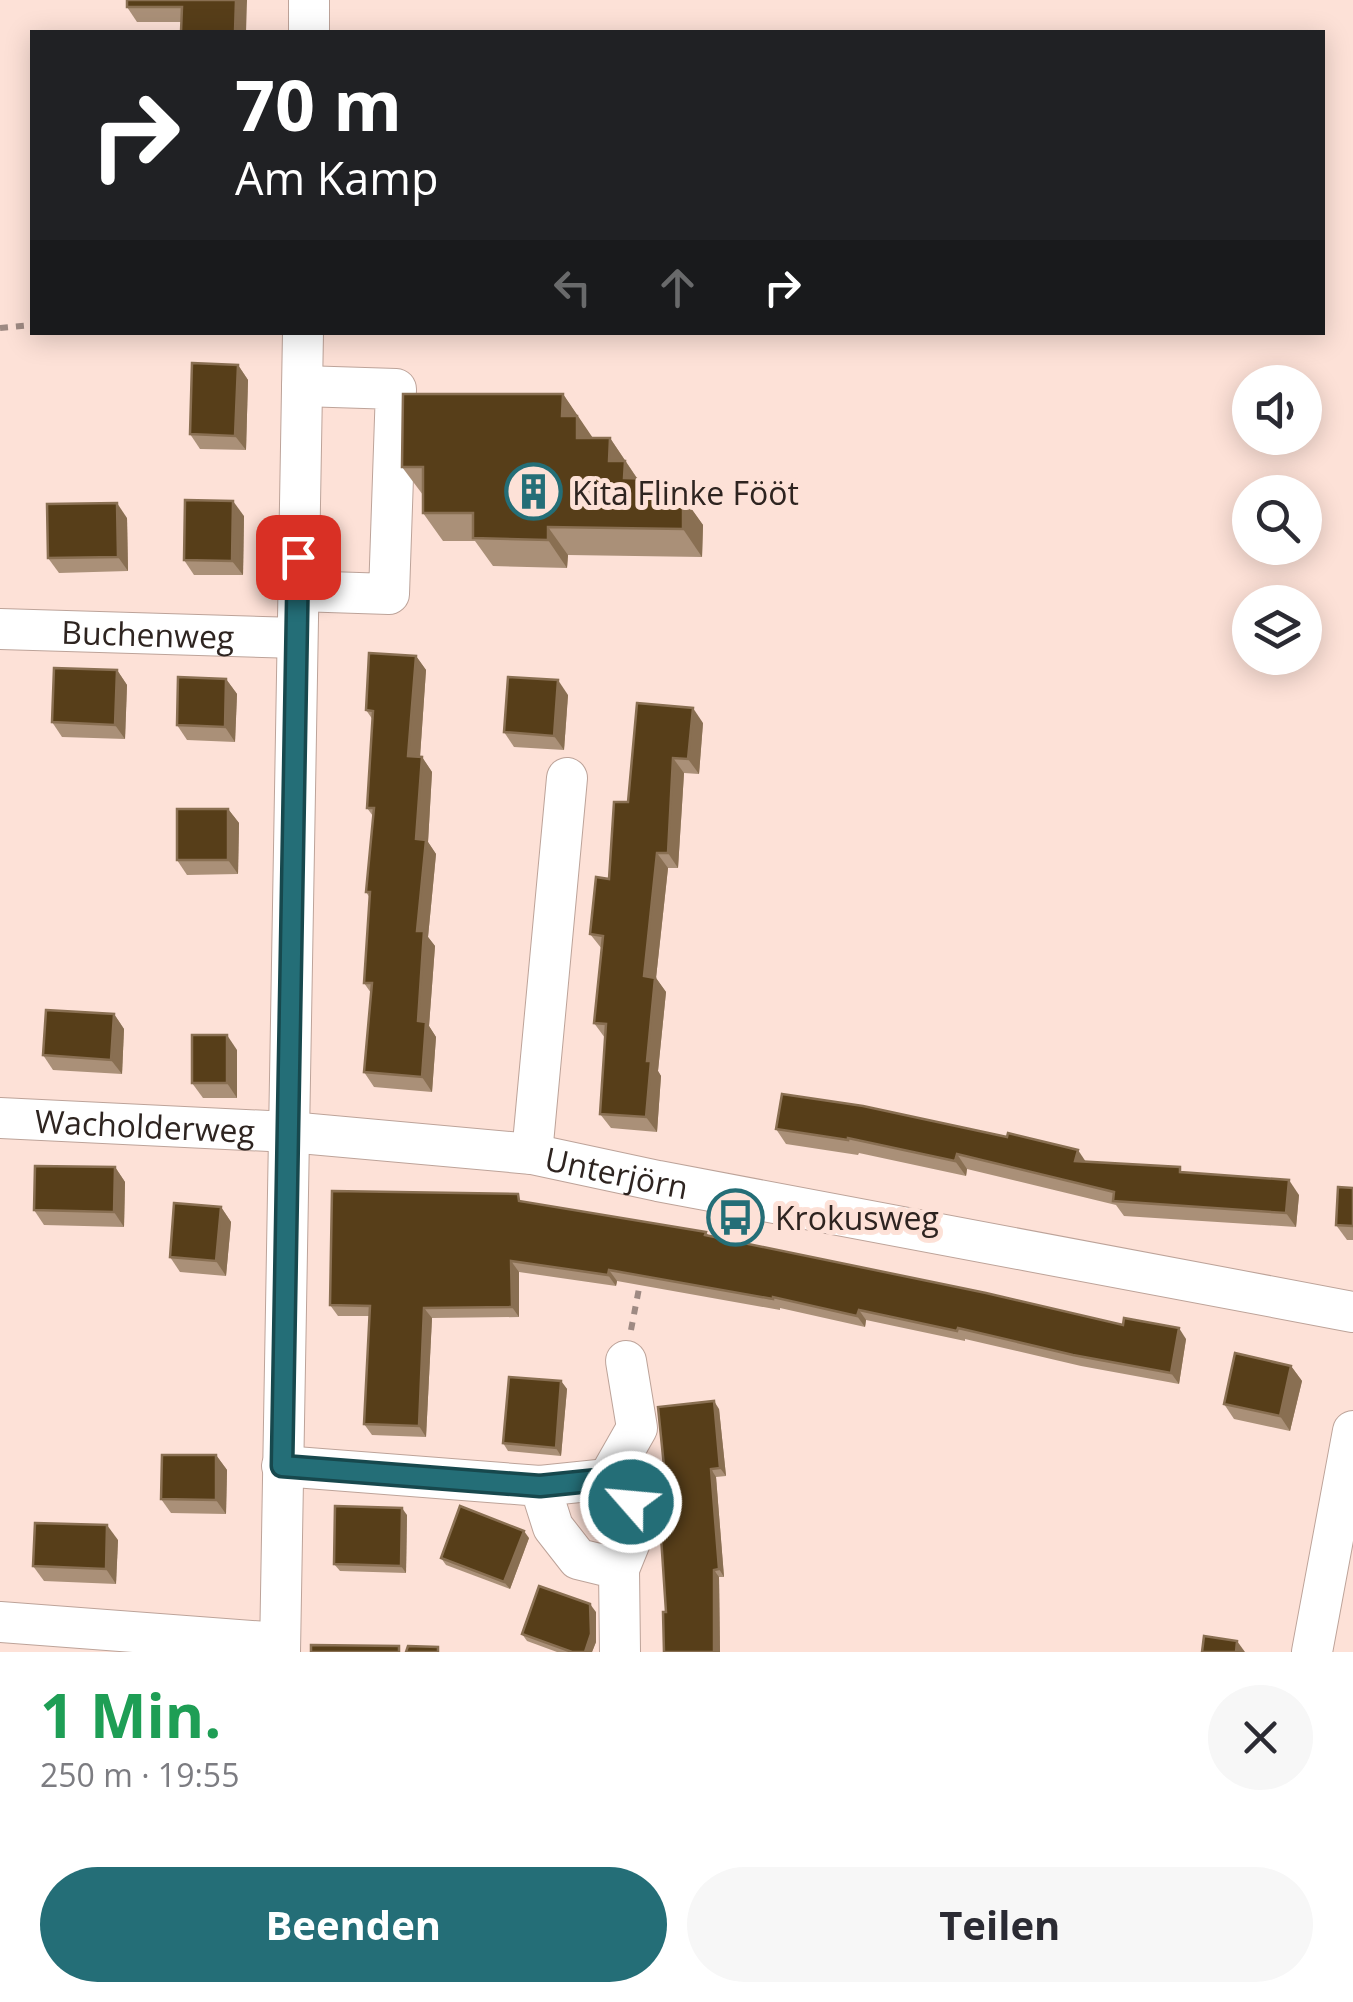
<!DOCTYPE html>
<html lang="de">
<meta charset="utf-8">
<style>
body{margin:0;font-family:"Open Sans",sans-serif;background:#f7f7f7;color:#2b2b33;height:100vh;display:flex;flex-direction:column;font-size:38px;white-space:nowrap}
*{box-sizing:border-box;margin:0}
p{font-size:32px;color:#7c7c81}
.icon{flex:none;width:55px;height:55px;fill:none;stroke:currentColor;stroke-width:2;stroke-linecap:round;stroke-linejoin:round}
.map{position:relative;height:1652px;overflow:hidden}
.details{display:flex;flex-direction:column;background:#fff;flex:1}
.details>*{flex:none}
.banner{position:absolute;left:30px;top:30px;width:1295px;height:305px;border-radius:0px;box-shadow:0 5px 25px #0003;background:#202124;color:#fff;overflow:hidden}
.controls{position:absolute;left:1232px;top:365px;display:grid;gap:20px}
.controls a{display:grid;place-items:center;width:90px;height:90px;border-radius:50%;background:#fff;box-shadow:0 5px 25px #0003;font-size:50px}
.pin{position:absolute;display:grid;place-items:center;width:85px;height:85px;color:#fff;margin:-42px;border-radius:20px;box-shadow:0 5px 15px #0006}
.me{position:absolute;width:110px;margin:-55px;rotate:297deg;stroke-linejoin:round;filter:drop-shadow(0 0 8px #0008)}
.turn{display:flex;align-items:center;gap:35px;height:210px;padding:0 40px;font-size:45px}
.turn .icon{width:130px;height:130px;stroke-width:2.5}
.turn b{display:block;font-size:70px;line-height:85px}
.lanes{display:flex;align-items:center;height:95px;padding:0 40px;background:#0003;justify-content:center;gap:50px;direction:ltr}
.lanes .off{opacity:.35}
.round{display:grid;place-items:center;flex:none;width:105px;height:105px;border-radius:52px;background:#f7f7f7}
.summary{display:flex;align-items:center;justify-content:space-between;height:170px;padding:0 40px}
h1{font-size:60px;font-weight:700;line-height:75px;color:#1e9e55}
.cta{display:flex;gap:20px;margin-top:auto;padding:20px 40px}
.cta a{flex:1;height:115px;border-radius:60px;background:#246e77;color:#fff;font-size:40px;font-weight:700;line-height:115px;text-align:center}
.cta a+a{background:#f7f7f7;color:#2b2b33}
.map>svg:first-child{display:block}
</style>
<div class="map">
<svg width="1353" height="1652" viewBox="0 0 1353 1652">
<rect width="100%" height="100%" fill="#fde1d7"/>
<g fill="none" stroke-linecap="round" stroke-linejoin="round">
<defs>
<g id="minor">
<polyline points="309,32 309,0"/>
<polyline points="298,591 389,594 396,389 302,386"/>
<path id="s1" d="M0,629L297,638"/>
<path id="s2" d="M0,1118L289,1132L532,1154L658,1181L1353,1312"/>
<polyline points="532,1154 567,778"/>
<polyline points="282,1466 540,1486 553,1527 578,1559 619,1569 620,1652"/>
<polyline points="608,1479 637,1428 626,1361"/>
<polyline points="540,1486 608,1479 631,1502 632,1537 619,1569"/>
<polyline points="0,1622 280,1643"/>
<polyline points="280,1652 303,332"/>
<polyline points="1312,1652 1353,1431"/>
</g>
</defs>
<use href="#minor" stroke="#bda399" stroke-width="42"/>
<g stroke="#9e8a83" stroke-width="6" stroke-dasharray="8 8" stroke-linecap="butt">
<polyline points="0,328 32,325"/>
<polyline points="631,1330 641,1278"/>
</g>
<use href="#minor" stroke="#fff" stroke-width="40"/>
</g>
<g fill="#aa9078">
<polygon points="247,0 182,22 137,22 127,7"/>
<polygon points="238,365 248,380 246,450 200,449 190,434"/>
<polygon points="563,394 592,438 610,438 637,478 659,479 672,496 683,497 703,525 702,557 568,555 567,568 493,566 475,541 443,541 423,513 423,495 402,467"/>
<polygon points="244,516 243,575 194,575 184,560"/>
<polygon points="127,518 128,571 59,573 48,558"/>
<polygon points="416,656 426,670 420,757 422,757 432,772 428,842 436,854 428,937 435,946 429,1026 436,1037 432,1092 374,1087 364,1072 371,993 364,983 370,898 366,892 373,816 367,808 373,720 366,710"/>
<polygon points="117,670 127,685 125,739 62,737 52,722"/>
<polygon points="226,679 237,694 235,742 187,740 177,725"/>
<polygon points="568,695 564,750 514,747 504,732"/>
<polygon points="703,723 699,774 684,773 678,868 668,868 656,978 666,992 658,1071 661,1076 657,1132 611,1128 600,1114 605,1038 594,1023 602,949 590,934 609,879 628,802"/>
<polygon points="228,809 239,823 238,874 187,875 177,860"/>
<polygon points="114,1014 124,1029 122,1074 53,1070 43,1055"/>
<polygon points="237,1050 237,1098 203,1098 192,1083"/>
<polygon points="776,1129 1184,1172 1299,1195 1296,1227 1124,1216 1116,1205 967,1169 966,1176 859,1153 858,1155 786,1144"/>
<polygon points="115,1167 125,1182 124,1227 44,1225 34,1210"/>
<polygon points="1353,1188 1353,1240 1347,1240 1336,1225"/>
<polygon points="525,1202 706,1232 709,1236 1186,1339 1179,1384 1081,1366 965,1339 965,1341 866,1320 865,1327 780,1308 780,1310 617,1281 616,1286 519,1272 519,1317 432,1318 426,1437 372,1435 364,1424 370,1316 338,1316 330,1305"/>
<polygon points="221,1207 231,1222 226,1276 180,1272 170,1257"/>
<polygon points="1291,1366 1302,1381 1290,1431 1234,1419 1224,1404"/>
<polygon points="561,1381 567,1389 561,1456 508,1451 503,1443"/>
<polygon points="719,1409 726,1476 716,1477 724,1577 719,1577 720,1652 664,1652 668,1506"/>
<polygon points="216,1455 227,1470 226,1514 171,1513 161,1499"/>
<polygon points="407,1515 406,1573 340,1571 334,1564"/>
<polygon points="529,1538 510,1589 446,1565 441,1558"/>
<polygon points="118,1540 116,1584 44,1581 33,1566"/>
<polygon points="596,1612 596,1642 592,1652 557,1652 527,1641 522,1634"/>
</g>
<g fill="#896f52">
<polygon points="236,0 247,0 246,32 235,32"/>
<polygon points="238,365 248,380 246,450 235,436"/>
<polygon points="563,394 597,444 596,466 562,416"/>
<polygon points="610,438 644,489 644,506 609,461"/>
<polygon points="659,479 679,507 658,496"/>
<polygon points="683,497 703,525 702,557 683,529"/>
<polygon points="233,501 244,516 243,575 232,561"/>
<polygon points="117,503 127,518 128,571 118,557"/>
<polygon points="548,527 568,555 567,568 548,540"/>
<polygon points="416,656 426,670 419,771 408,756"/>
<polygon points="117,670 127,685 125,739 115,725"/>
<polygon points="226,679 237,694 235,742 225,727"/>
<polygon points="558,680 568,695 564,750 554,736"/>
<polygon points="693,708 703,723 699,774 688,759"/>
<polygon points="422,757 432,772 428,842 436,854 428,937 435,946 429,1026 436,1037 432,1092 422,1077 418,1021 416,839"/>
<polygon points="673,758 684,773 678,868 668,853"/>
<polygon points="228,809 239,823 238,874 228,860"/>
<polygon points="657,853 668,868 656,978 666,992 658,1071 661,1076 657,1132 646,1117 644,976"/>
<polygon points="114,1014 124,1029 122,1074 111,1060"/>
<polygon points="227,1035 237,1050 237,1098 227,1083"/>
<polygon points="1078,1150 1088,1165 1075,1161"/>
<polygon points="957,1154 967,1169 966,1176 955,1161"/>
<polygon points="115,1167 125,1182 124,1227 114,1212"/>
<polygon points="1289,1180 1299,1195 1296,1227 1286,1213"/>
<polygon points="221,1207 231,1222 226,1276 216,1261"/>
<polygon points="511,1261 519,1272 519,1317 512,1307"/>
<polygon points="609,1270 617,1281 616,1286 608,1275"/>
<polygon points="424,1308 432,1318 426,1437 419,1426"/>
<polygon points="859,1310 866,1320 865,1327 857,1316"/>
<polygon points="1179,1328 1186,1339 1179,1384 1171,1373"/>
<polygon points="1291,1366 1302,1381 1290,1431 1280,1416"/>
<polygon points="561,1381 567,1389 561,1456 556,1448"/>
<polygon points="714,1401 719,1409 726,1476 720,1468"/>
<polygon points="216,1455 227,1470 226,1514 216,1500"/>
<polygon points="711,1469 716,1477 724,1577 719,1569"/>
<polygon points="402,1508 407,1515 406,1573 401,1566"/>
<polygon points="107,1525 118,1540 116,1584 106,1569"/>
<polygon points="524,1531 529,1538 510,1589 504,1582"/>
<polygon points="714,1570 719,1577 720,1652 714,1652"/>
<polygon points="590,1604 596,1612 596,1642 592,1652 585,1652"/>
<polygon points="1237,1641 1245,1652 1236,1652"/>
</g>
<g fill="#573e19" stroke="#896f52" stroke-width="2.5">
<polygon points="127,0 236,0 235,32 181,32 182,7 127,7"/>
<polygon points="192,363 238,365 235,436 190,434"/>
<polygon points="403,394 563,394 562,416 577,416 577,438 610,438 609,461 625,461 624,478 659,479 658,496 683,497 683,529 548,527 548,540 473,538 473,513 423,513 423,467 402,467"/>
<polygon points="185,500 233,501 232,561 184,560"/>
<polygon points="117,503 118,557 48,558 47,504"/>
<polygon points="369,653 416,656 408,756 422,757 416,839 426,840 417,931 424,931 418,1021 426,1022 422,1077 364,1072 372,983 364,983 370,892 366,892 374,808 367,808 373,711 366,710"/>
<polygon points="54,668 117,670 115,725 52,722"/>
<polygon points="178,677 226,679 225,727 177,725"/>
<polygon points="508,677 558,680 554,736 504,732"/>
<polygon points="637,703 693,708 688,759 673,758 668,853 657,853 644,976 655,978 647,1061 651,1061 646,1117 600,1114 606,1024 594,1023 603,936 590,934 596,877 609,879 614,802 628,802"/>
<rect x="177" y="809" width="51" height="51"/>
<polygon points="46,1010 114,1014 111,1060 43,1055"/>
<rect x="192" y="1035" width="35" height="48"/>
<polygon points="782,1094 863,1106 1007,1137 1008,1133 1078,1150 1075,1161 1180,1167 1180,1172 1289,1180 1286,1213 1113,1201 1114,1192 957,1154 955,1161 848,1138 848,1140 776,1129"/>
<polygon points="35,1166 115,1167 114,1212 34,1210"/>
<polygon points="1338,1187 1353,1188 1353,1226 1336,1225"/>
<polygon points="332,1191 518,1194 519,1201 706,1232 705,1235 986,1293 1123,1325 1124,1318 1179,1328 1171,1373 1073,1355 958,1328 957,1331 859,1310 857,1316 773,1297 773,1299 609,1270 608,1275 511,1261 512,1307 424,1308 419,1426 364,1424 370,1306 330,1305"/>
<polygon points="174,1203 221,1207 216,1261 170,1257"/>
<polygon points="1235,1353 1291,1366 1280,1416 1224,1404"/>
<polygon points="509,1377 561,1381 556,1448 503,1443"/>
<polygon points="714,1401 720,1468 711,1469 719,1569 714,1570 714,1652 664,1652 663,1612 666,1612 659,1506 668,1506 658,1407"/>
<polygon points="162,1455 216,1455 216,1500 161,1499"/>
<polygon points="335,1506 402,1508 401,1566 334,1564"/>
<polygon points="460,1506 524,1531 504,1582 441,1558"/>
<polygon points="35,1523 107,1525 106,1569 33,1566"/>
<polygon points="539,1586 590,1604 591,1634 585,1652 572,1652 522,1634"/>
<polygon points="1204,1636 1237,1641 1236,1652 1202,1652"/>
<polygon points="311,1645 399,1646 399,1652 311,1652"/>
<polygon points="408,1646 438,1647 438,1652 406,1652"/>
</g>
<g fill="none" stroke-linecap="round" stroke-linejoin="round">
<defs>
<polyline id="route" points="298,557 282,1466 540,1486 608,1479 631,1502"/>
</defs>
<use href="#route" stroke="#17484d" stroke-width="25"/>
<use href="#route" stroke="#246e77" stroke-width="18"/>
</g>
<defs>
<symbol id="building-ring" viewBox="-11 -11 22 22"><circle r="9.5" fill="#fde1d7" stroke="#246e77" stroke-width="1.5"/><path d="M-4-6H4V6H1V3H-1V6H-4ZM-2.5-4.3h1.7v1.8h-1.7ZM.8-4.3h1.7v1.8H.8ZM-2.5-1h1.7V.8h-1.7ZM.8-1h1.7V.8H.8Z" fill="#246e77"/></symbol>
<symbol id="bus-ring" viewBox="-11 -11 22 22"><circle r="9.5" fill="#fde1d7" stroke="#246e77" stroke-width="1.5"/><path d="M-5-6H5V4H4V6H2V4H-2V6H-4V4H-5ZM-3.5-4V0h7V-4ZM-3.5 1.2v1.5H-2V1.2ZM2 1.2v1.5H3.5V1.2Z" fill="#246e77"/></symbol>
</defs>
<g fill-rule="evenodd">
<use href="#building-ring" x="502" y="460" width="63" height="63"/>
<use href="#bus-ring" x="704" y="1186" width="63" height="63"/>
</g>
<g text-anchor="middle" dominant-baseline="central" stroke-width="10" stroke-linejoin="round" paint-order="stroke">
<g font-size="32" fill="#2e2420" stroke="#fde1d7" text-anchor="start">
<text x="572" y="492">Kita Flinke Fööt</text>
<text x="775" y="1217">Krokusweg</text>
</g>
<g font-size="32" fill="#2e2420" stroke="#fde1d7">
<text stroke="none"><textPath href="#s1" startOffset="148">Buchenweg</textPath></text>
<text stroke="none"><textPath href="#s2" startOffset="145">Wacholderweg</textPath></text>
<text stroke="none"><textPath href="#s2" startOffset="620">Unterjörn</textPath></text>
</g>
</g>
</svg>
<div class="controls">
<a><svg class="icon" aria-label="sound" viewBox="0 0 24 24"><path d="M4 9h4l5-4v14l-5-4H4zM17 9q2 3 0 6"/></svg></a>
<a><svg class="icon" aria-label="search" viewBox="0 0 24 24"><circle cx="10" cy="10" r="6"/><path d="M15 15l6 6"/></svg></a>
<a><svg class="icon" aria-label="layers" viewBox="0 0 24 24"><path d="M12 4l9 5-9 5-9-5zM3 14l9 5 9-5"/></svg></a>
</div>
<div class="pin" style="left:298px;top:557px;background:#d93025"><svg class="icon" aria-label="arrive" viewBox="0 0 24 24"><path d="M6 21V4h12l-3 4 3 4H6"/></svg></div>
<svg class="me" style="left:631px;top:1502px" viewBox="-20 -20 40 40"><circle r="17" fill="#246e77" stroke="#fff" stroke-width="3"/><path d="M0-11L8 9 0 5-8 9z" fill="#fff"/></svg>
<div class="banner">
<div class="turn"><svg class="icon" aria-label="right" viewBox="0 0 24 24"><path d="M7 20v-9h11M14 6l5 5-5 5"/></svg><div><b>70 m</b>Am Kamp</div></div>
<div class="lanes"><svg class="icon off" aria-label="left" viewBox="0 0 24 24"><path d="M17 20v-9H6M10 6l-5 5 5 5"/></svg><svg class="icon off" aria-label="ahead" viewBox="0 0 24 24"><path d="M12 20V5M6 11l6-6 6 6"/></svg><svg class="icon" aria-label="right" viewBox="0 0 24 24"><path d="M7 20v-9h11M14 6l5 5-5 5"/></svg></div>
</div>
</div>
<section class="details">
<div class="summary"><div><h1>1 Min.</h1><p>250 m · 19:55</p></div><a class="round"><svg class="icon" aria-label="close" viewBox="0 0 24 24"><path d="M6 6l12 12M18 6L6 18"/></svg></a></div>
<div class="cta"><a>Beenden</a><a>Teilen</a></div>
</section>
